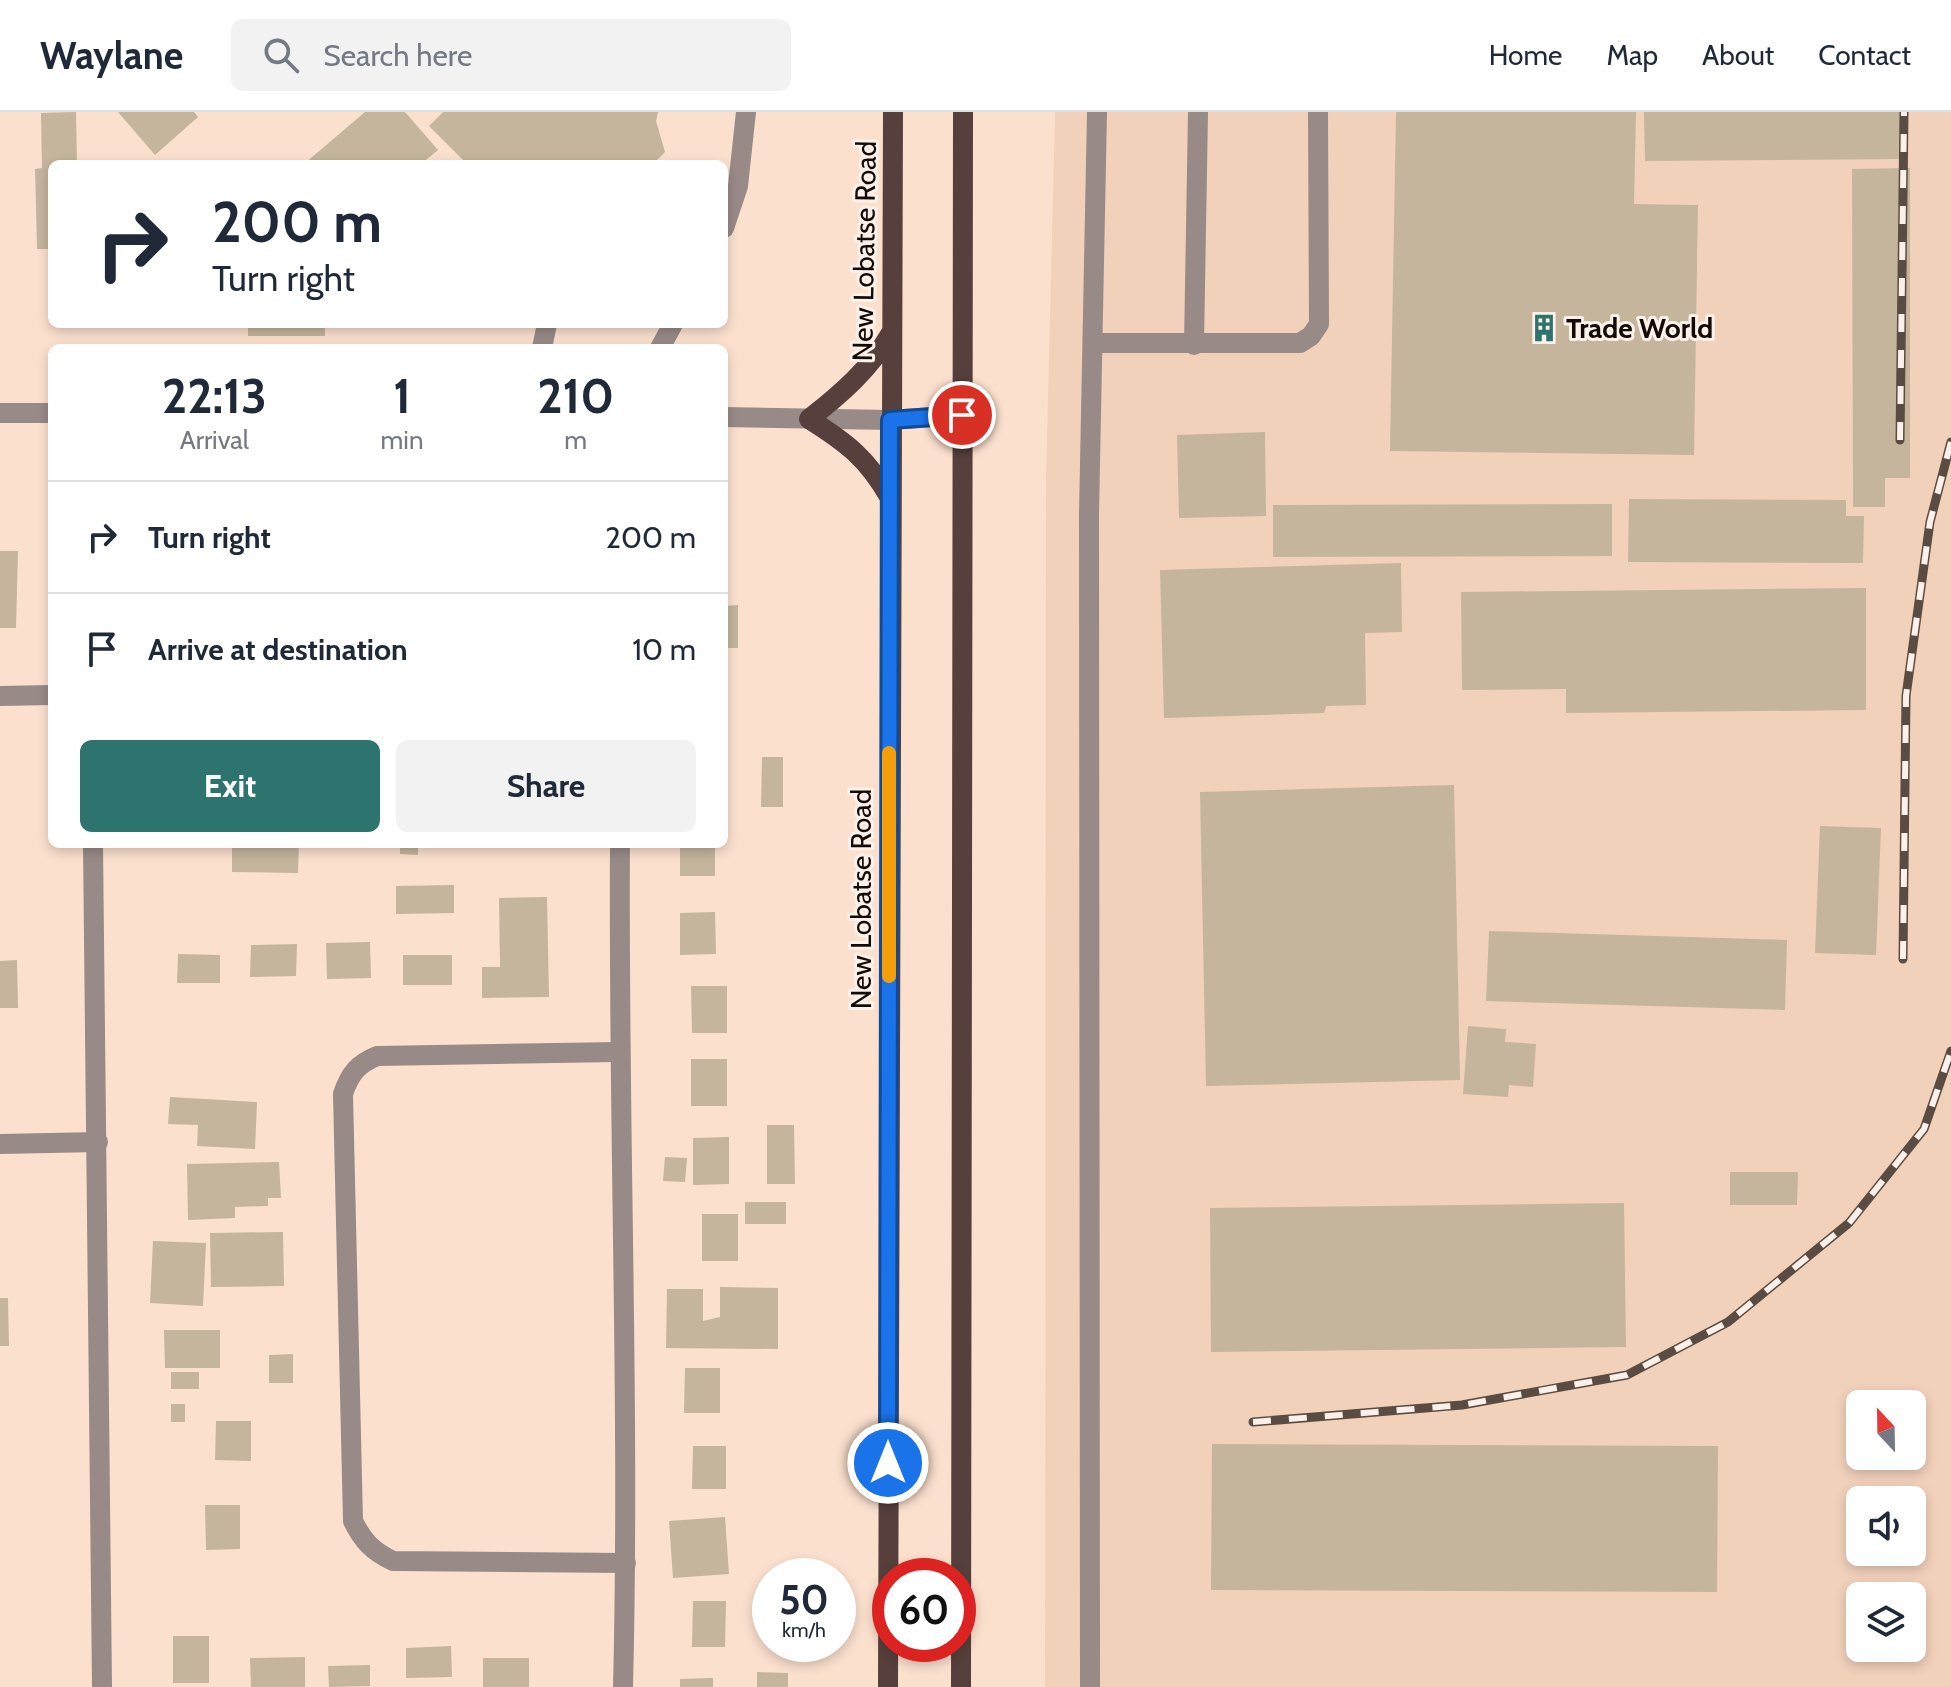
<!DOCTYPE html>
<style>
body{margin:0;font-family:Cabin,sans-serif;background:#f2f2f3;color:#1f2937;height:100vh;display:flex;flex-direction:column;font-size:30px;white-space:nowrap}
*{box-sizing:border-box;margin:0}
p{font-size:26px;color:#747a83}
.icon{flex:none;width:44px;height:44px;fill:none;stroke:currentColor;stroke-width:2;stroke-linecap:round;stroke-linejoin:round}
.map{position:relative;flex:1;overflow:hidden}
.side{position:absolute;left:48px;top:232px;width:680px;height:504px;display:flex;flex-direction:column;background:#fff;border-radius:12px;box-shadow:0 4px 12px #0003}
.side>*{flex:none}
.banner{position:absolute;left:48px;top:48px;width:680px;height:168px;border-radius:12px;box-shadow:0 4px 12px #0003;background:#fff;color:#1f2937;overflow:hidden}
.needle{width:52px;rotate:338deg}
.tools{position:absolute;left:1846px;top:1278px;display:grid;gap:16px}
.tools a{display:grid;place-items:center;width:80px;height:80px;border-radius:12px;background:#fff;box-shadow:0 4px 12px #0003;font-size:40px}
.speed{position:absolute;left:752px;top:1446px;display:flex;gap:16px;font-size:40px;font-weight:700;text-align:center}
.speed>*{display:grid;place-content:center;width:104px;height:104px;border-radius:50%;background:#fff;box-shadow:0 4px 12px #0003;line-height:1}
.speed small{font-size:20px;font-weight:400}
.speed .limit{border:12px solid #d22;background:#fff;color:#111}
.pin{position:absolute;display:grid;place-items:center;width:68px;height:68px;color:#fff;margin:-34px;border:4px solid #fff;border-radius:50%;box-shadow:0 2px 8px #0007}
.me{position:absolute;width:88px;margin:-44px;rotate:0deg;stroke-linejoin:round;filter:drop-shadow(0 0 6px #0008)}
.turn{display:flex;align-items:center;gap:28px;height:168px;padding:0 32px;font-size:36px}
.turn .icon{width:104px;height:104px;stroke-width:2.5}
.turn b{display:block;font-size:56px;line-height:68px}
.eta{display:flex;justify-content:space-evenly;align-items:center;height:136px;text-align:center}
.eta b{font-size:48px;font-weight:700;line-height:56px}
.action{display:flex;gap:16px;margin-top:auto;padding:16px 32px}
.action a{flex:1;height:92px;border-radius:12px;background:#2c746d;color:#fff;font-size:32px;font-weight:700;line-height:92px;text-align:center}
.action a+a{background:#f2f2f3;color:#1f2937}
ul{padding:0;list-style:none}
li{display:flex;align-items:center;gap:24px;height:112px;padding:0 32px;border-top:2px solid #e0e1e3}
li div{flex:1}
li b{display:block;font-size:30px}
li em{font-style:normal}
header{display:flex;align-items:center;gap:48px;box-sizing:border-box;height:112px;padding:0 40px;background:#fff;border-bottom:2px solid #e0e1e3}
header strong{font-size:38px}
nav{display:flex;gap:44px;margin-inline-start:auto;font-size:28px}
.search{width:560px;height:72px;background:#f2f2f3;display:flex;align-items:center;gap:20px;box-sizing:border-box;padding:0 28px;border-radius:12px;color:#747a83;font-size:30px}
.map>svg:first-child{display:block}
</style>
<header>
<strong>Waylane</strong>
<div class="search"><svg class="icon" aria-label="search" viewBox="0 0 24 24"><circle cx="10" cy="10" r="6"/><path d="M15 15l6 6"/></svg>Search here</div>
<nav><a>Home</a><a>Map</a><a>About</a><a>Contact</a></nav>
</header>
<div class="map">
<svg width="1951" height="1575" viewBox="0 0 1951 1575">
<rect width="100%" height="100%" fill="#fbe0ce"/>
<path fill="#f2d1bb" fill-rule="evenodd" d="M1055,0H1951V1575H1045L1046,366ZM1860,1292H1912V1344H1860ZM1860,1388H1912V1440H1860ZM1860,1484H1912V1536H1860Z"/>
<g fill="#c4b59c">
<polygon points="76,0 77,52 52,52 52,137 37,137 35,57 42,56 41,1"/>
<polygon points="118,0 194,0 198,5 155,43"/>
<polygon points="365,0 405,0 438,38 421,52 304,52"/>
<polygon points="443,0 658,0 656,9 665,40 653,52 467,52 429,14"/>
<polygon points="1396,0 1636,0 1634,92 1698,93 1694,343 1390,339"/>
<polygon points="1644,0 1906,0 1907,47 1645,49"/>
<polygon points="1910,56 1910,366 1885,366 1885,395 1853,395 1852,57"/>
<rect x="248" y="212" width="77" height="12"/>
<polygon points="1265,320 1266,404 1179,406 1177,323"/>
<polygon points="1629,387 1846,388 1846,404 1864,404 1863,451 1628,450"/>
<polygon points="1612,392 1612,444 1273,445 1273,393"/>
<polygon points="0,439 18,439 16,516 0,516"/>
<polygon points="1401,451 1402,520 1365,521 1366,593 1326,594 1324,601 1164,606 1160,458"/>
<polygon points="1866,476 1866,598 1566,601 1566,577 1462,578 1461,480"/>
<polygon points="738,493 738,536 724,536 724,494"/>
<rect x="724" y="572" width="4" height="42"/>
<polygon points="762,645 783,645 783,695 761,695"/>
<polygon points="1454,673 1460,968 1206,974 1200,680"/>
<polygon points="1820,714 1881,716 1876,843 1815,841"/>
<polygon points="255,732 299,732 298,761 232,760 232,736 255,736"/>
<polygon points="400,732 418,732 418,743 400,742"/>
<rect x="680" y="732" width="35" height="32"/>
<polygon points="454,773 454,801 396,802 396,774"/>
<polygon points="547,785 549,885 482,886 482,855 500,855 499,786"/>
<polygon points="715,800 716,842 680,843 680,801"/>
<polygon points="1489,819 1787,828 1785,898 1486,889"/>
<polygon points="370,830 371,866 327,867 326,831"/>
<polygon points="297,832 296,864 250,865 251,833"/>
<polygon points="178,842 220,843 220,871 177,871"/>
<rect x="403" y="843" width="49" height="30"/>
<polygon points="17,848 18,896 0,896 0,849"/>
<polygon points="691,874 727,874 727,921 692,921"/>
<polygon points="1468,914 1506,917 1505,930 1536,932 1533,975 1509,973 1508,985 1463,982"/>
<rect x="691" y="947" width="36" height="47"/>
<polygon points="170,985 257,990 255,1037 197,1034 198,1013 168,1012"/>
<polygon points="767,1013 794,1013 795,1072 767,1072"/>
<polygon points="729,1025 729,1072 693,1073 693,1026"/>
<polygon points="665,1045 687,1046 685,1070 663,1069"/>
<polygon points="279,1050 281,1086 268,1086 268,1094 235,1095 235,1106 188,1108 187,1052"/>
<polygon points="1730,1060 1798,1060 1797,1093 1730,1093"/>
<rect x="745" y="1090" width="41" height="22"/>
<polygon points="1624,1091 1626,1235 1211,1240 1210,1096"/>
<rect x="702" y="1102" width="36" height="47"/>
<polygon points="283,1120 284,1174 211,1175 210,1121"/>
<polygon points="153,1129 206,1131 203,1194 150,1191"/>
<polygon points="720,1175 778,1176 778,1237 666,1236 667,1177 703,1177 703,1209 720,1205"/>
<polygon points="0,1186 8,1186 9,1234 0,1234"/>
<polygon points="164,1218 220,1218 220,1256 165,1256"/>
<polygon points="293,1242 293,1271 269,1271 269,1243"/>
<polygon points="685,1256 720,1256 720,1301 684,1301"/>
<rect x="171" y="1260" width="28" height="17"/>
<rect x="171" y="1292" width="14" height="18"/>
<polygon points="216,1309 251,1309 251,1349 215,1348"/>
<polygon points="1212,1332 1718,1334 1717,1480 1211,1478"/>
<polygon points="693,1334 726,1334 726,1377 692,1377"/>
<polygon points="205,1393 240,1393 240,1437 206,1438"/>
<polygon points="725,1405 729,1462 673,1466 669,1409"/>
<polygon points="693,1489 726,1489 725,1535 692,1535"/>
<rect x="173" y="1524" width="36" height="47"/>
<polygon points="451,1534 452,1565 406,1566 406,1536"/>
<polygon points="305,1545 305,1575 251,1575 250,1546"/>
<rect x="483" y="1546" width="46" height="29"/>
<polygon points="370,1553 370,1574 329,1575 328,1554"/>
<polygon points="757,1560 788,1561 788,1575 757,1575"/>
<polygon points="713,1566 713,1575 680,1575 680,1567"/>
</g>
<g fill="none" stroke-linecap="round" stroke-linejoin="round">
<g stroke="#988a87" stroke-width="20">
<polyline points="724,116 738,74 746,0"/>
<polyline points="1093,231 1300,231 1311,224 1319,212 1318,0"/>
<polyline points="1194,233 1198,0"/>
<polyline points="542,236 547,212"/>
<polyline points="660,236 673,212"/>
<polyline points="0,301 52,301"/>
<polyline points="724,305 890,308 962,303"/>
<polyline points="0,584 52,583"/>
<polyline points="93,732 102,1575"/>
<path d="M620,732C618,1013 630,1294 623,1575"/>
<path d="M619,940L377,944C358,952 350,961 343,982L353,1409C363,1429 372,1439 393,1449L626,1451"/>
<polyline points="0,1032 98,1030"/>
<polyline points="1090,1575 1089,402 1097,0"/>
</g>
<g stroke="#57403c" stroke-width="20">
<path d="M890,386C867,346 847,331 809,307C841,282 870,257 891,221"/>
<polyline points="888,1575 893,0"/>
<polyline points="961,1575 963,0"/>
</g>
<defs>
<g id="rail">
<polyline points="1900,328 1904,0"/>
<polyline points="1903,847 1906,584 1930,410 1951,330"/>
<polyline points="1253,1310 1462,1293 1627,1263 1728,1210 1849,1111 1924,1017 1951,939"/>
</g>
</defs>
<use href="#rail" stroke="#5a4c43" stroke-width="9"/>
<use href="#rail" stroke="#fcf1ea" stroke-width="6" stroke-dasharray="18" stroke-linecap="butt"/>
</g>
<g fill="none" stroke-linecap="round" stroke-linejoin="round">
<defs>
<polyline id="route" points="888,1351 890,308 962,303"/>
</defs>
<use href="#route" stroke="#114b97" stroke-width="20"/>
<use href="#route" stroke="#1a73e8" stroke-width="14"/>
<polyline stroke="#f59e0b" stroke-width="14" points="889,864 889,641"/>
</g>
<defs>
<symbol id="building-bare" viewBox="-9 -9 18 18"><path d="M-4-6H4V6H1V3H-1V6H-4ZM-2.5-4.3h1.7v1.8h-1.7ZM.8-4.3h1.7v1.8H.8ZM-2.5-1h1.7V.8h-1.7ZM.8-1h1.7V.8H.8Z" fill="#2c746d" stroke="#fcf1ea" stroke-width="2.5" paint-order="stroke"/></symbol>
</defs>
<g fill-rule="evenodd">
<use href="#building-bare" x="1524" y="196" width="40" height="40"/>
</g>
<g text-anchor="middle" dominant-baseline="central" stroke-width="6" stroke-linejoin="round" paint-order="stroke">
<g font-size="28" fill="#130a05" stroke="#fcf1ea">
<text transform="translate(864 139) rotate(-89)">New Lobatse Road</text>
<text transform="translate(861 787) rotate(-90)">New Lobatse Road</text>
</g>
<g font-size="28" font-weight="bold" fill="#130a05" stroke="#fcf1ea" text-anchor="start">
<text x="1566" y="216">Trade World</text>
</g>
</g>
</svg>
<div class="tools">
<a><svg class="needle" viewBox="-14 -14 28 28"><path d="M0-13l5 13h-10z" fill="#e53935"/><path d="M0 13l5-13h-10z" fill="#747a83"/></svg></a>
<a><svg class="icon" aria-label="sound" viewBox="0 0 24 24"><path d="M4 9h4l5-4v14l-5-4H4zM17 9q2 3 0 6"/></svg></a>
<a><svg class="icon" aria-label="layers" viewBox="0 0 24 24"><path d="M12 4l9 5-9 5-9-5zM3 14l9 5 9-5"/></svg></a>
</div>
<div class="speed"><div>50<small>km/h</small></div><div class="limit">60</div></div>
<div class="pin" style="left:962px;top:303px;background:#d93025"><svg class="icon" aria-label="arrive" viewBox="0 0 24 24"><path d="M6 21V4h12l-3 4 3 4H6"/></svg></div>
<svg class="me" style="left:888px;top:1351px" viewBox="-20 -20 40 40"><circle r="17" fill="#1a73e8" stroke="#fff" stroke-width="3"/><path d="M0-11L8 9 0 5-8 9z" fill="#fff"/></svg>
<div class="banner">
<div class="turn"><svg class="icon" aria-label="right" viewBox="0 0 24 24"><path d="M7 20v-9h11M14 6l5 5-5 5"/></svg><div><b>200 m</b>Turn right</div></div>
</div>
<section class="side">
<div class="eta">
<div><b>22:13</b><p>Arrival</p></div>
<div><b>1</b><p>min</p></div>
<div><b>210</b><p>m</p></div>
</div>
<ul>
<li><svg class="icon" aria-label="right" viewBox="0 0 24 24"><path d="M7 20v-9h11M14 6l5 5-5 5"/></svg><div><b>Turn right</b></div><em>200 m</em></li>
<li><svg class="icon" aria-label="arrive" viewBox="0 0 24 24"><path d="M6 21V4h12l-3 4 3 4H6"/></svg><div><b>Arrive at destination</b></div><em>10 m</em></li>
</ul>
<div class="action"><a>Exit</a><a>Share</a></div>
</section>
</div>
